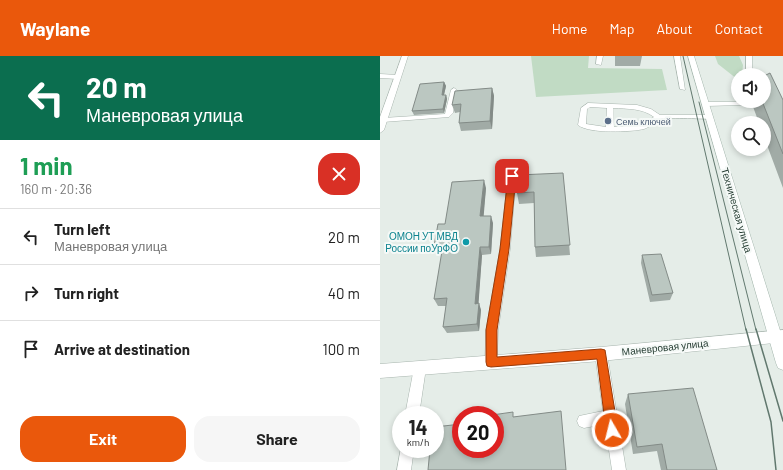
<!DOCTYPE html>
<meta charset="utf-8">
<style>
body{margin:0;font-family:Barlow,sans-serif;background:#f6f6f6;color:#222;height:100vh;display:flex;flex-direction:column;font-size:15px;white-space:nowrap}
*{box-sizing:border-box;margin:0}
p{font-size:13px;color:#767676}
.icon{flex:none;width:22px;height:22px;fill:none;stroke:currentColor;stroke-width:2;stroke-linecap:round;stroke-linejoin:round}
.map{position:relative;flex:1;overflow:hidden}
.panel{display:flex;flex-direction:column;background:#fff;width:380px}
.panel>*{flex:none}
.top-card{background:#0b6e4f;color:#fff;overflow:hidden}
.controls{position:absolute;left:351px;top:12px;display:grid;gap:8px}
.controls a{display:grid;place-items:center;width:40px;height:40px;border-radius:50%;background:#fff;box-shadow:0 2px 6px #0003;font-size:20px}
.speed{position:absolute;left:12px;top:350px;display:flex;gap:8px;font-size:20px;font-weight:700;text-align:center}
.speed>*{display:grid;place-content:center;width:52px;height:52px;border-radius:50%;background:#fff;box-shadow:0 2px 6px #0003;line-height:1}
.speed small{font-size:10px;font-weight:400}
.speed .limit{border:6px solid #d22;background:#fff;color:#111}
.pin{position:absolute;display:grid;place-items:center;width:34px;height:34px;color:#fff;margin:-17px;border-radius:8px;box-shadow:0 2px 6px #0006}
.me{position:absolute;width:44px;margin:-22px;rotate:352deg;stroke-linejoin:round;filter:drop-shadow(0 0 3px #0008)}
.turn{display:flex;align-items:center;gap:14px;height:84px;padding:0 20px;font-size:18px}
.turn .icon{width:52px;height:52px;stroke-width:2.5}
.turn b{display:block;font-size:28px;line-height:34px}
.round{display:grid;place-items:center;flex:none;width:42px;height:42px;border-radius:16px;background:#f6f6f6}
.head{display:flex;align-items:center;justify-content:space-between;height:68px;padding:0 20px}
h1{font-size:24px;font-weight:700;line-height:30px;color:#1e9e55}
.cta{display:flex;gap:8px;margin-top:auto;padding:8px 20px}
.cta a{flex:1;height:46px;border-radius:16px;background:#ea580c;color:#fff;font-size:16px;font-weight:700;line-height:46px;text-align:center}
.cta a+a{background:#f6f6f6;color:#222}
ul{padding:0;list-style:none}
li{display:flex;align-items:center;gap:12px;height:56px;padding:0 20px;border-top:1px solid #e0e0e0}
li div{flex:1}
li b{display:block;font-size:15px}
li em{font-style:normal}
header{display:flex;align-items:center;gap:24px;box-sizing:border-box;height:56px;padding:0 20px;background:#ea580c;color:#fff}
header strong{font-size:19px}
nav{display:flex;gap:22px;margin-inline-start:auto;font-size:14px}
main{display:flex;flex:1;min-height:0}
.map>svg:first-child{display:block}
</style>
<header>
<strong>Waylane</strong>
<nav><a>Home</a><a>Map</a><a>About</a><a>Contact</a></nav>
</header>
<main>
<section class="panel">
<div class="top-card">
<div class="turn"><svg class="icon" aria-label="left" viewBox="0 0 24 24"><path d="M17 20v-9H6M10 6l-5 5 5 5"/></svg><div><b>20 m</b>Маневровая улица</div></div>
</div>
<div class="head"><div><h1>1 min</h1><p>160 m · 20:36</p></div><a class="round" style="background:#d93025;color:#fff"><svg class="icon" aria-label="close" viewBox="0 0 24 24"><path d="M6 6l12 12M18 6L6 18"/></svg></a></div>
<ul>
<li><svg class="icon" aria-label="left" viewBox="0 0 24 24"><path d="M17 20v-9H6M10 6l-5 5 5 5"/></svg><div><b>Turn left</b><p>Маневровая улица</p></div><em>20 m</em></li>
<li><svg class="icon" aria-label="right" viewBox="0 0 24 24"><path d="M7 20v-9h11M14 6l5 5-5 5"/></svg><div><b>Turn right</b></div><em>40 m</em></li>
<li><svg class="icon" aria-label="arrive" viewBox="0 0 24 24"><path d="M6 21V4h12l-3 4 3 4H6"/></svg><div><b>Arrive at destination</b></div><em>100 m</em></li>
</ul>
<div class="cta"><a>Exit</a><a>Share</a></div>
</section>
<div class="map">
<svg width="403" height="414" viewBox="0 0 403 414">
<rect width="100%" height="100%" fill="#e5ede8"/>
<g fill="#c1dbc4">
<polygon points="151,0 209,0 208,12 282,13 287,34 156,41"/>
<polygon points="335,0 359,0 363,9 362,19 358,19 358,23 357,23 338,8"/>
</g>
<g fill="none" stroke-linecap="round" stroke-linejoin="round">
<defs>
<g id="service">
<polygon points="217,0 223,0 221,9 216,8"/>
<polygon points="294,0 300,0 305,34 300,33"/>
<rect x="366" y="0" width="6" height="19"/>
<polygon points="0,18 18,19 21,21 18,23 0,22"/>
<polygon points="74,32 77,34 73,57 69,61 3,66 0,65 0,62 3,62 65,58 71,34"/>
<polygon points="358,44 364,45 362,49 326,50 323,48 326,46 357,46"/>
<path d="M208,47L257,49L271,53L280,59H329L333,61L329,63C321,63 285,61 280,63C274,65 271,71 264,73C251,76 209,78 198,69L201,52ZM210,51L227,52L226,71L206,68L207,53ZM233,52C248,53 262,52 274,61L260,69L234,71Z"/>
<polygon points="132,117 136,120 130,193 118,274 117,306 115,310 111,312 107,310 105,306 106,274 120,193 128,120"/>
<polygon points="221,292 225,294 227,298 246,414 232,414 225,368 204,372 199,370 197,365 199,360 223,355 215,298 217,294"/>
<polygon points="40,306 44,308 46,312 39,359 25,359 34,312 36,308"/>
<polygon points="21,391 21,393 34,393 31,414 17,414"/>
</g>
<polygon id="minor" points="22,0 28,0 4,74 0,77 0,61"/>
<polygon id="tertiary" points="403,274 403,286 221,305 0,322 0,308 221,291"/>
<polygon id="secondary" points="308,0 314,0 403,284 403,314 398,312 396,307"/>
</defs>
<use href="#service" stroke="#a8b5ae" stroke-width="1"/>
<use href="#minor" stroke="#a8b5ae" stroke-width="1"/>
<use href="#tertiary" stroke="#a8b5ae" stroke-width="1"/>
<use href="#secondary" stroke="#a5b7ae" stroke-width="1"/>
<use href="#service" fill="#fff" fill-rule="evenodd"/>
<use href="#minor" fill="#fff" fill-rule="evenodd"/>
<use href="#tertiary" fill="#fff" fill-rule="evenodd"/>
<use href="#secondary" fill="#fff" fill-rule="evenodd"/>
<g stroke="#61786e" stroke-width="1">
<polyline points="303,0 366,274"/>
<polyline points="319,46 376,274"/>
</g>
<g stroke="#61786e" stroke-width="1.5">
<polyline points="366,273 391,366 396,414"/>
<polyline points="376,273 403,365"/>
</g>
</g>
<g fill="#a1aba6">
<polygon points="235,0 262,0 260,10 235,10"/>
<polygon points="64,26 66,30 64,39 66,39 67,43 64,57 34,59 32,55"/>
<polygon points="112,32 114,40 112,73 81,75 79,67 80,56 75,57 72,49"/>
<polygon points="403,44 403,132 384,81 384,67 379,67 372,48 367,45"/>
<polygon points="183,117 190,199 156,201 155,191 154,147 139,148 137,137"/>
<polygon points="106,132 103,160 113,167 111,198 102,199 98,247 101,254 99,275 67,277 63,271 66,250 58,250 54,243 62,197 57,198 54,190 65,168"/>
<polygon points="262,199 293,237 290,244 270,246 261,207"/>
<polygon points="248,338 337,414 281,414 277,395 253,398 245,348"/>
</g>
<g fill="#838b87">
<polygon points="64,26 66,30 63,43 62,39"/>
<polygon points="112,32 114,40 112,73 110,65"/>
<polygon points="66,39 67,43 64,57 63,53"/>
<polygon points="104,124 106,132 103,168 100,160"/>
<polygon points="111,160 113,167 111,198 109,191"/>
<polygon points="100,191 102,199 98,255 95,248"/>
<polygon points="99,247 101,254 99,275 97,268"/>
</g>
<g fill="#bbc7c1" stroke="#838b87">
<polygon points="390,17 403,44 403,98 382,45 384,45 384,20"/>
<polygon points="64,26 62,39 66,39 63,53 32,55 40,28"/>
<polygon points="112,32 110,65 79,67 81,48 72,49 75,35"/>
<polygon points="183,117 190,189 155,191 154,136 137,137 138,119"/>
<polygon points="104,124 100,160 111,160 109,191 100,191 95,248 99,247 97,268 63,271 67,242 54,243 63,189 54,190 58,168 65,168 72,126"/>
<polygon points="281,198 293,237 272,239 262,199"/>
<polygon points="313,332 337,414 287,414 282,388 257,391 248,338"/>
<polygon points="181,355 186,414 48,414 50,393 55,393 55,371 81,368 81,393 115,393 115,359 112,359 133,356 133,361"/>
</g>
<polygon fill="#ea580c" stroke="#983908" points="132,118 136,120 129,193 117,274 117,301 221,293 225,294 238,374 237,379 232,380 228,379 226,374 217,303 111,311 107,310 106,306 106,274 120,193 128,120"/>
<circle fill="#5c6f8a" stroke="#f5f9f7" stroke-width="1.5" cx="228" cy="65" r="4"/>
<circle fill="#0f9aa8" stroke="#f5f9f7" stroke-width="1.5" cx="86" cy="186" r="4"/>
<g text-anchor="middle" dominant-baseline="central" stroke-width="4" stroke-linejoin="round" paint-order="stroke">
<g font-size="9" fill="#4e5e75" stroke="#f5f9f7" text-anchor="start">
<text x="236" y="65">Семь ключей</text>
</g>
<g font-size="10" fill="#263d33" stroke="#f5f9f7">
<text transform="translate(357 154) rotate(74)">Техническая улица</text>
<text transform="translate(285 291) rotate(-6)">Маневровая улица</text>
</g>
<g font-size="10" fill="#0d838f" stroke="#f5f9f7" text-anchor="end">
<text x="78" y="180">ОМОН УТ МВД<tspan x="78" dy="12">России поУрФО</tspan></text>
</g>
</g>
</svg>
<div class="controls">
<a><svg class="icon" aria-label="sound" viewBox="0 0 24 24"><path d="M4 9h4l5-4v14l-5-4H4zM17 9q2 3 0 6"/></svg></a>
<a><svg class="icon" aria-label="search" viewBox="0 0 24 24"><circle cx="10" cy="10" r="6"/><path d="M15 15l6 6"/></svg></a>
</div>
<div class="speed"><div>14<small>km/h</small></div><div class="limit">20</div></div>
<div class="pin" style="left:132px;top:120px;background:#d93025"><svg class="icon" aria-label="arrive" viewBox="0 0 24 24"><path d="M6 21V4h12l-3 4 3 4H6"/></svg></div>
<svg class="me" style="left:232px;top:374px" viewBox="-20 -20 40 40"><circle r="17" fill="#ea580c" stroke="#fff" stroke-width="3"/><path d="M0-11L8 9 0 5-8 9z" fill="#fff"/></svg>
</div>
</main>
